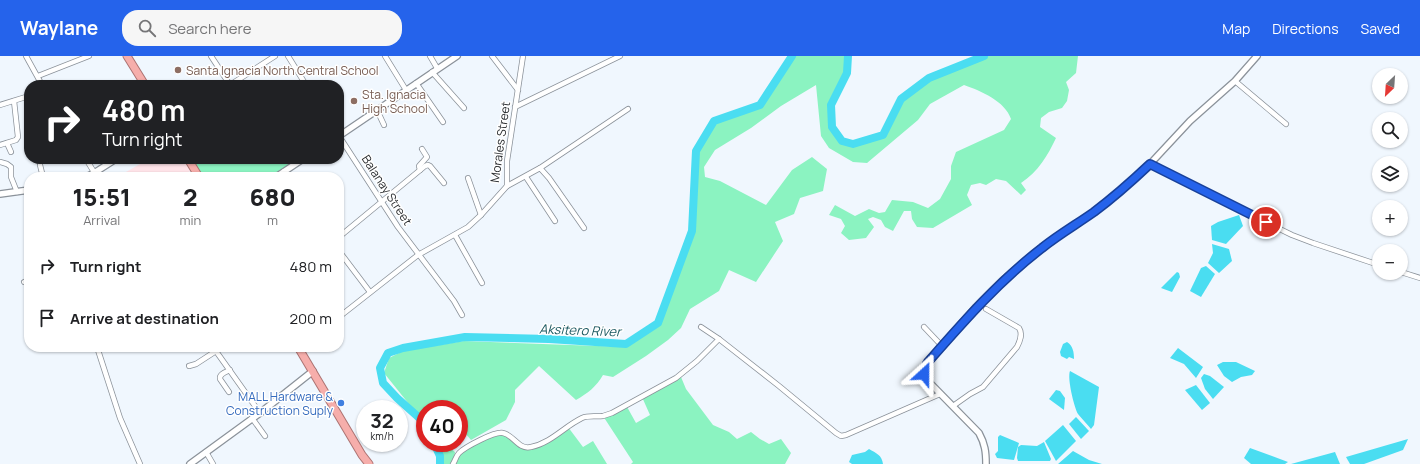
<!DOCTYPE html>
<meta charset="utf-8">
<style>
body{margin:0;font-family:Manrope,sans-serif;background:#f6f6f6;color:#202124;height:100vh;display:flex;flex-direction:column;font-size:15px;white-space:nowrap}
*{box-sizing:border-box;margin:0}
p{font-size:13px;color:#757577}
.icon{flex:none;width:22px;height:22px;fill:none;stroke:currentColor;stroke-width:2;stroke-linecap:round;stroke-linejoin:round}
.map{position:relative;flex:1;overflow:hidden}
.panel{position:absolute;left:24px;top:116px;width:320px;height:180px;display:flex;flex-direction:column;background:#fff;border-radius:16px;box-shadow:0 1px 3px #0004}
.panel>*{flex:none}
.guide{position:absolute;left:24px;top:24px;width:320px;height:84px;border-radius:16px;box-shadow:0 1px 3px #0004;background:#202124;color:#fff;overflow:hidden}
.needle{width:26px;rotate:205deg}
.fabs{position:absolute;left:1372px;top:12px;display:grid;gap:8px}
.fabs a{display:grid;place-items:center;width:36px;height:36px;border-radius:50%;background:#fff;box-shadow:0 1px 3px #0004;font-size:20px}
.speed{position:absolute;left:356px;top:344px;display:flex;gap:8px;font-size:20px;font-weight:700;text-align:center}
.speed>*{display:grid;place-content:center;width:52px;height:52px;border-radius:50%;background:#fff;box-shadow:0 1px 3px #0004;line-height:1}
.speed small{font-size:10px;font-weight:400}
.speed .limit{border:6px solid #d22;background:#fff;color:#111}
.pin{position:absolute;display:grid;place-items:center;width:34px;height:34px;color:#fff;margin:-17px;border:2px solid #fff;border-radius:50%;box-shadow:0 1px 4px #0007}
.me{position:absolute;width:44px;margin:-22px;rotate:24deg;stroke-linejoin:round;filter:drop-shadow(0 0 3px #0008)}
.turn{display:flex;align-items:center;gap:14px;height:84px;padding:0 12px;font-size:18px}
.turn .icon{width:52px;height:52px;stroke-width:2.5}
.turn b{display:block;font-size:28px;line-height:34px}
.eta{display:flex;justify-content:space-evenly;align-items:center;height:68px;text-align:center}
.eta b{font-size:24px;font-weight:800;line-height:28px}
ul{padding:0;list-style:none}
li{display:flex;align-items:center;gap:12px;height:52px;padding:0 12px}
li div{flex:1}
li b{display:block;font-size:15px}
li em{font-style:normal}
header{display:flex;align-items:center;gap:24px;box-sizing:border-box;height:56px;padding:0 20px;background:#2563eb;color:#fff}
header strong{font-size:19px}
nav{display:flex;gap:22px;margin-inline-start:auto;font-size:14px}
.search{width:280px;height:36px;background:#f6f6f6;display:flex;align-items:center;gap:10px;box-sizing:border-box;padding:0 14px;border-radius:16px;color:#757577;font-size:15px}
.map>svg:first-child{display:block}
</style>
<header>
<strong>Waylane</strong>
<div class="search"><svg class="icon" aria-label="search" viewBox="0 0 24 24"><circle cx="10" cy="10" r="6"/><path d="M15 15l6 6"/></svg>Search here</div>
<nav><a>Map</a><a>Directions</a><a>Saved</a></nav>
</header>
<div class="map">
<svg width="1420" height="408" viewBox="0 0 1420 408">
<rect width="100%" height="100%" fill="#f0f7fe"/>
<polygon fill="#ffe4e9" points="149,103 185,103 192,114 180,121 117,121"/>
<g fill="#8bf3c1">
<path d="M792,0H848L847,17L831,49L832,71L842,85L853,88L883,79L901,43L929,22L984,0H1078L1076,17L1066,26L1069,34L1067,45L1062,52L1049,56L1041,62L1040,71L1056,82C1048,99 1038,116 1021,127L1026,134L1021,139L1006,125L996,123L986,129L980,127L971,129L967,139L972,149L933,172L917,171L912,163L911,155H904L893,175L885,171L881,164L873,161L868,163L874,171L866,182L849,184L841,177L845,170L841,163L829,159L835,149L855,160L869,153L879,157L885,156L892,144L913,146L928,152L940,143L951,123V110L956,96L1004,74L1011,63C1005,45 981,35 964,29L930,48L918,64L867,107L853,106L829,92L821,80L816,29L781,50L751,72L715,94L704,111L705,121L720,125L766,149L792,114L812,101L827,113L823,135L800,142L794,158L775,166L783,185L756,226L729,214L719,235L690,253L681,272L668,284L646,300L613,321L603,319C596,331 588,337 576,344L539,310L515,334V346L506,364L471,384L459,370V353H425V368L384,317L389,302L403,295L464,285L626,291L658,271L695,177L698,120L696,95L714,65L760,49Z"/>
<polygon points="192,103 302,103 275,121 199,121"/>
<polygon points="682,318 681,321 686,333 713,369 729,376 737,383 751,376 760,383 769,388 781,383 791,397 785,408 631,408 633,406 603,360 626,349 636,367 650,359 642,341"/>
<polygon points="568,371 583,391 593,385 607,408 440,408 440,400 434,387 443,387 455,396 454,404 466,392 501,376 520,389 532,391"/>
</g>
<g fill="#4addf1">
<polygon points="1239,159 1243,170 1226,188 1212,184 1211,170 1218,166"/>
<polygon points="1212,188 1229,193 1232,205 1219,217 1208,207 1213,197"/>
<polygon points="1206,210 1215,218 1201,241 1190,235 1201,212"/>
<polygon points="1177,216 1179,217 1180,221 1172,236 1161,232"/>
<path d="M1067,286C1073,290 1074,296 1074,303L1069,301L1067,303L1061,300L1060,296L1063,288Z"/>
<polygon points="1178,292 1203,311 1196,322 1184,308 1170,302"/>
<polygon points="1223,306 1236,306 1255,315 1252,319 1241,321 1232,326 1224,320 1217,309"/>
<path d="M1070,315L1099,331L1094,369L1091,373C1087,368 1082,363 1078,358C1074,351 1067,322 1070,315Z"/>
<polygon points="1204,318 1210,320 1224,331 1213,343 1205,333 1201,322"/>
<polygon points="1196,329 1210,347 1202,354 1185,334"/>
<polygon points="1056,334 1060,335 1065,342 1064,354 1049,343"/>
<polygon points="1076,361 1089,375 1081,383 1069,368"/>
<polygon points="1063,369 1076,385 1056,405 1045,385"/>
<polygon points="1000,379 1019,387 1014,404 997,402 995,398 998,395 998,381"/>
<polygon points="1408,383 1403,394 1364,408 1350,408 1346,401"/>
<polygon points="1044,386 1051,403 1050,405 1018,405 1017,402 1018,391 1021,389 1037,390"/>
<polygon points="1250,392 1288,406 1285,408 1251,408 1244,402"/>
<path d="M869,393C876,397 882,399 883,408H852L849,406L852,399L865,396Z"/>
<polygon points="1073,395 1089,404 1102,408 1058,408"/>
<polygon points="1335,396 1340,408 1291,408"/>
</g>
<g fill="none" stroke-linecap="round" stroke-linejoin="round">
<g stroke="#4addf1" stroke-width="8">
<polyline points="848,0 847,17 831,49 832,71 842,85 853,88 883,79 901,43 929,22 984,0"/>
<polyline points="425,367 397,342 383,327 380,312 388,297 403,292 465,281 549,283 626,288 658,267 692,175 696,95 714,65 760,49 792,0"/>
<polyline points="434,387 440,400 440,408"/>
</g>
<defs>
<g id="minor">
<polyline points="26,0 42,29"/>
<polyline points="211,0 230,29"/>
<polyline points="288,0 306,29"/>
<polyline points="385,0 406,34"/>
<polyline points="430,0 437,12"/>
<polyline points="492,0 518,34"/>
<polyline points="432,16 464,52"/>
<polyline points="38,20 89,0"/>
<polyline points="1235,25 1286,68"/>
<polyline points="416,27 443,66"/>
<polyline points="230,29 275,0"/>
<polyline points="0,49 29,40"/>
<polyline points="515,51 620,0"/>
<polyline points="377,54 384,69"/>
<polyline points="339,80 398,171 454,245 462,259"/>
<polyline points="7,87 11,96"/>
<polyline points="0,89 16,84 18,81 14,45"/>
<polyline points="86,103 97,121"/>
<polyline points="65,105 71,103"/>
<polyline points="0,106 7,108 11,111 11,121 17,136"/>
<polyline points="1150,108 1210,139 1292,179 1313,187 1379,209"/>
<polyline points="40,109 43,121"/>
<polyline points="540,112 628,53"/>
<polyline points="420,114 419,110 427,101 422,93"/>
<polyline points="284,115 288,121"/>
<polyline points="526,121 555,165"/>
<polyline points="468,122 481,159"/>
<polyline points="507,130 540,112 549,122 584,172"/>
<polyline points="455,179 482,227"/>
<polyline points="339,181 425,110 428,109 430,110 444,127"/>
<polyline points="339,195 370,236"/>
<polyline points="1401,216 1420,222"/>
<polyline points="24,226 29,224"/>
<polyline points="339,261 418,199 468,171 481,159 507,130 507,105 523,0"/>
<polyline points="701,271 719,283"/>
<polyline points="924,271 942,290"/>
<polyline points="97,291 120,362 140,408"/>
<polyline points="213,291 260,357"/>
<polyline points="189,310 196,308 216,295"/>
<path d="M229,336L220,323C219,318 226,316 230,314"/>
<path d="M953,350L970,338L983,331L1017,291C1020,285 1023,278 1019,272L986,253"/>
<polyline points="252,362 265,380"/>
<polyline points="206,396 213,408"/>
<path d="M453,408C455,405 456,400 459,397C465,391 495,375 503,377C514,379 518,394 531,391C551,387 565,370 582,362C589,359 596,361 603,360C606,359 609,358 612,357L676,322L697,305L719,283L779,330L836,377L841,380L846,379L940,338"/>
</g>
<g id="tertiary">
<polyline points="339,80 457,0"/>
<polyline points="86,121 94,117 116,103"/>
<polyline points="276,121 303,103"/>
<polyline points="0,138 29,134"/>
<polyline points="190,408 260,357 313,315"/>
<path d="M986,408C986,396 985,388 979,377L929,326C924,318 923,314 928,306L976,251L1003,224L1042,191L1094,156L1124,132L1150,108L1190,65L1235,25L1257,0"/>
</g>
<g id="trunk">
<polyline points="127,0 145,29"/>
<polyline points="188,103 199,121"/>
<polyline points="298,291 362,399 369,408"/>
</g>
</defs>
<use href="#minor" stroke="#8b929a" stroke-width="6"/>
<use href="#tertiary" stroke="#8b929a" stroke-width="8"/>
<use href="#trunk" stroke="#ad7473" stroke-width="9"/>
<use href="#minor" stroke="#fff" stroke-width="4.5"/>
<use href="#tertiary" stroke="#fff" stroke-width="5.5"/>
<use href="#trunk" stroke="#f6aeab" stroke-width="7"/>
</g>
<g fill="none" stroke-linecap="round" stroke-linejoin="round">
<defs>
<path id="route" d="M924,318V313L928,306C964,265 999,225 1042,192C1058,179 1077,168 1094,156C1114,141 1132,125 1150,108L1266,166"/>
</defs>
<use href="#route" stroke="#184099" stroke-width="10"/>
<use href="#route" stroke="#2563eb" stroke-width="7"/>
</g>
<g fill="#8d6e63" stroke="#fff" stroke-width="1.5">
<circle cx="178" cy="14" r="4"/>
<circle cx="354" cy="45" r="4"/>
</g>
<circle fill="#3f7fe0" stroke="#fff" stroke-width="1.5" cx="341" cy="347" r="4"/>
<g text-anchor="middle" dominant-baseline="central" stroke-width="3" stroke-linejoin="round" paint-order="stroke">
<g font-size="12" fill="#785e54" stroke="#fff" text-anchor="start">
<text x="186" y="14">Santa Ignacia North Central School</text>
<text x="362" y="38">Sta. Ignacia<tspan x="362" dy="14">High School</tspan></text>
</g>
<g font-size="12" fill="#2b2e31" stroke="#fff">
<text transform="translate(500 86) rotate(-82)">Morales Street</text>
<text transform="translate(387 134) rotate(57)">Balanay Street</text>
</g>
<g font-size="12" fill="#366cbe" stroke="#fff" text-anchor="end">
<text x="333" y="340">MALL Hardware &amp;<tspan x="333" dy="14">Construction Suply</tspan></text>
</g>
<g font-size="13" font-style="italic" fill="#1b5860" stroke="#fff">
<text transform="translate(580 274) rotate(2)">Aksitero River</text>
</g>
</g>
</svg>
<div class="fabs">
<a><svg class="needle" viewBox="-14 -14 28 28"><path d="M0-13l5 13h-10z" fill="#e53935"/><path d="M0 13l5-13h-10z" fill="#757577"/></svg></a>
<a><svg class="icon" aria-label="search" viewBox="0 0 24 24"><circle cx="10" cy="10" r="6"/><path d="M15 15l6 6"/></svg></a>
<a><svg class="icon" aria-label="layers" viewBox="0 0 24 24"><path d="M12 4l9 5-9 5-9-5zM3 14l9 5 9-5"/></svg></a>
<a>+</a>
<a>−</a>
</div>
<div class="speed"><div>32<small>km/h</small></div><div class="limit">40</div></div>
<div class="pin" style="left:1266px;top:166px;background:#d93025"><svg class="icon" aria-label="arrive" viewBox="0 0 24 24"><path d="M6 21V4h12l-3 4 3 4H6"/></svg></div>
<svg class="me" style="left:924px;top:318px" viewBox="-20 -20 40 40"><path d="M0-17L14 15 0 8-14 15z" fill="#2563eb" stroke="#fff" stroke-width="4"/></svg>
<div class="guide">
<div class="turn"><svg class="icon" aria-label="right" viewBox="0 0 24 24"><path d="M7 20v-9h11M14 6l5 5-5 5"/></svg><div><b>480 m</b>Turn right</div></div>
</div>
<section class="panel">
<div class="eta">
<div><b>15:51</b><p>Arrival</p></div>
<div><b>2</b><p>min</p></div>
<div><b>680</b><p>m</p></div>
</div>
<ul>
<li><svg class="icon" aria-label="right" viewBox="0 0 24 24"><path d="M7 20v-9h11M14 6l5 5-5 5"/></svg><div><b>Turn right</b></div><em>480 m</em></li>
<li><svg class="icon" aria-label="arrive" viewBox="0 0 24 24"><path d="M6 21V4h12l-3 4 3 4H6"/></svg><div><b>Arrive at destination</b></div><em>200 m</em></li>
</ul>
</section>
</div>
